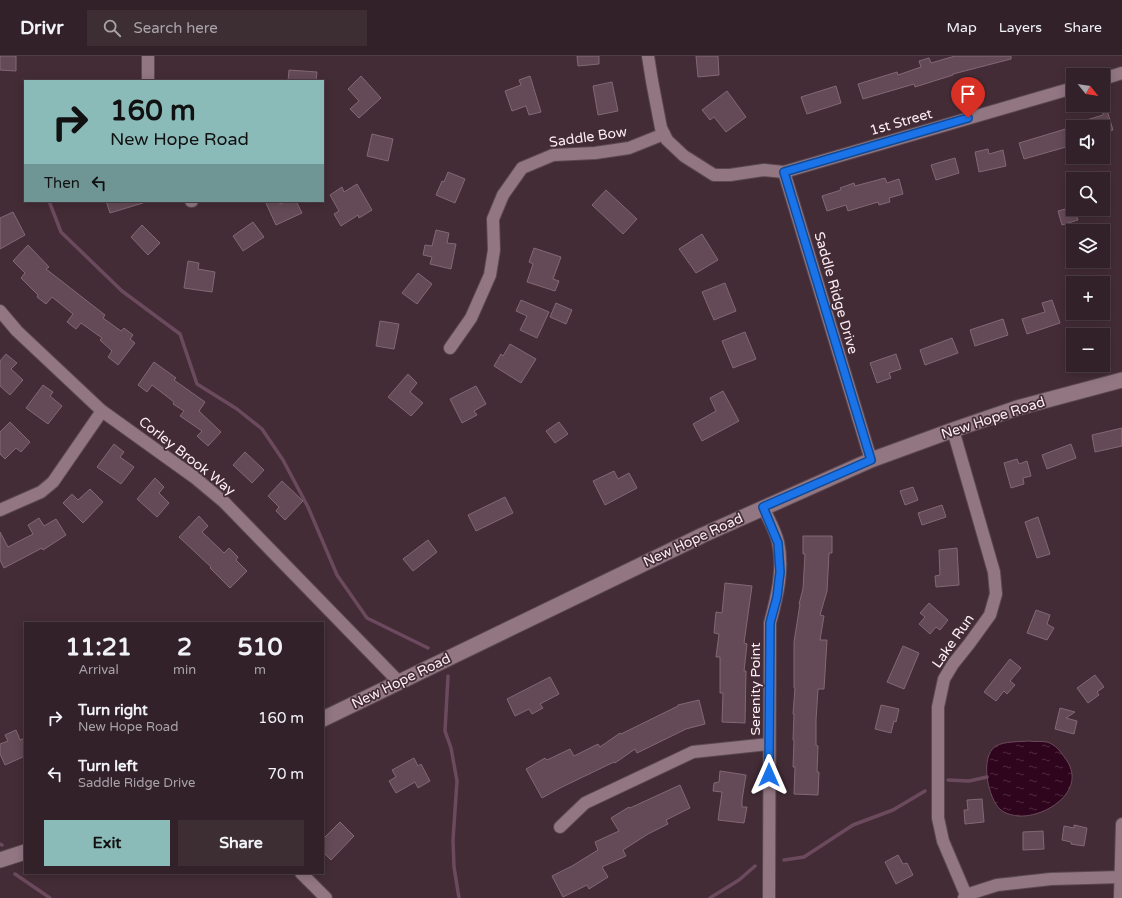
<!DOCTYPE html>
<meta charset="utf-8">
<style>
body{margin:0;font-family:"Varela Round",sans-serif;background:#3d2e34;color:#f1f3f6;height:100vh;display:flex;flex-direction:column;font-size:15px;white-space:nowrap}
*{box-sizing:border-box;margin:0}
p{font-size:13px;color:#a8a3a8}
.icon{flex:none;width:22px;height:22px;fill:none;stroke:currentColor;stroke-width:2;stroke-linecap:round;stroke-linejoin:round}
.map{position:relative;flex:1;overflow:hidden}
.details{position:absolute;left:24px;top:566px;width:300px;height:252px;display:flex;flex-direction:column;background:#322128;border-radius:0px;box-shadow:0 2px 10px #0003,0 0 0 1px #4d3e45}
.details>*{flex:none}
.banner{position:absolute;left:24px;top:24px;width:300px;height:122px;border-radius:0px;box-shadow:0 2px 10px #0003,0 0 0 1px #4d3e45;background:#8bbbb9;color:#111;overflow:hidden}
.needle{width:26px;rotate:120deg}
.buttons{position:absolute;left:1066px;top:12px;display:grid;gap:8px}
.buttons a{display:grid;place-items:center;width:44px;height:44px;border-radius:0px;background:#322128;box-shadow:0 2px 10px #0003,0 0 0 1px #4d3e45;font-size:20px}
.pin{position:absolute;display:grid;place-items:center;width:34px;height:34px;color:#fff;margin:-41px -17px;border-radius:50% 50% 50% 0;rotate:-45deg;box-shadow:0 0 4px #0007}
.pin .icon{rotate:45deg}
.me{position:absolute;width:44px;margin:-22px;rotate:0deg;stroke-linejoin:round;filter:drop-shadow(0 0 3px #0008)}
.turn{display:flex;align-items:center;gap:14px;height:84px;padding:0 20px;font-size:18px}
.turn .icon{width:52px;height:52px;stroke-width:2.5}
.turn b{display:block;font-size:28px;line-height:34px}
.then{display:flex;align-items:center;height:38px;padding:0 20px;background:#0003;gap:8px;font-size:15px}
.eta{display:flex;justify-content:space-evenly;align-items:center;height:68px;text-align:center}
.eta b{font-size:24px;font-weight:700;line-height:28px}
.primary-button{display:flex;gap:8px;margin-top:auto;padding:8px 20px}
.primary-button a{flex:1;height:46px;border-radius:0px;background:#8bbbb9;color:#111;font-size:16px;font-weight:700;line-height:46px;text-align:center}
.primary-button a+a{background:#3d2e34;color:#f1f3f6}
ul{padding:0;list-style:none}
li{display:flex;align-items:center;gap:12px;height:56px;padding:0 20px}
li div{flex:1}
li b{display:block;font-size:15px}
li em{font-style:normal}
header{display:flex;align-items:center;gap:24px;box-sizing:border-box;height:56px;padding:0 20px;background:#322128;border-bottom:1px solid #4d3e45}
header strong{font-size:19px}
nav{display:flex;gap:22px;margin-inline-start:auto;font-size:14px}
.search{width:280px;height:36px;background:#3d2e34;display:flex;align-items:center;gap:10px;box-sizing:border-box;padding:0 14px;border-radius:0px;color:#a8a3a8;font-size:15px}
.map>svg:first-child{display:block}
</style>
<header>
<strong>Drivr</strong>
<div class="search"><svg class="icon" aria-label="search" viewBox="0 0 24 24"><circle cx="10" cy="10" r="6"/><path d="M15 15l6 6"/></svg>Search here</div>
<nav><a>Map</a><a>Layers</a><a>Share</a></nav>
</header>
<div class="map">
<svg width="1122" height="842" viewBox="0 0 1122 842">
<defs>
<pattern id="water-ripples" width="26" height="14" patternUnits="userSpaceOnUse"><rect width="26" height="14" fill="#2f041d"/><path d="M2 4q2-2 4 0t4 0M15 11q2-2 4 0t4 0" fill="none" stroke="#4e293e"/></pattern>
</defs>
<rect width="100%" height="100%" fill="#432c36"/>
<path fill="url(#water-ripples)" stroke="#6c4a5d" d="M1029,685C1035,686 1042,685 1047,686C1056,689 1060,695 1065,702C1089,733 1047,762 1018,760C1012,759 1006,758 1001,754C988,744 979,700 996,690C1005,685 1019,686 1029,685Z"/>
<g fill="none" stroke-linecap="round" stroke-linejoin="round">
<g stroke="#6c4a5d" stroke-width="3.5">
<polyline points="49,145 61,176 122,235 180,278 197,328 237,353 262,373 283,404 308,451 337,519 367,562 428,592"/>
<polyline points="448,620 445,675 451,692 457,725 453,784 454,811 459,842"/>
<polyline points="948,724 969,725 987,721"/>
<polyline points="0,788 2,789"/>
<polyline points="784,804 804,801 853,769 893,754 925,735"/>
<polyline points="15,818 50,842"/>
<polyline points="710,842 739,824 755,810"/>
</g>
</g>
<g fill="#644a56" stroke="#836874">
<polygon points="0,0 16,0 16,15 0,14"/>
<polygon points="577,0 599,0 599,8 578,10"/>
<polygon points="696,0 718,0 719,19 698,21"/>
<polygon points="955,0 1011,0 1011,3 953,18 953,19 915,31 914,28 863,43 858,28 897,16 898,19 921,11 919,5 929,2 931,7"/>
<polygon points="289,14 317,16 316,25 288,25"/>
<polygon points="361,20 381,42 359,62 350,53 359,45 348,33"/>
<polygon points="530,20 541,56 529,59 526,50 512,55 505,35 521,29 519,24"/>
<polygon points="612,26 618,55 598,59 593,30"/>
<polygon points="836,30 841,47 807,58 801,41"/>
<polygon points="727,35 746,61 726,76 714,61 710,64 702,54"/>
<polygon points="1105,48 1113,74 1103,77 1103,71 1073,71 1073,89 1024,103 1019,87 1072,71 1070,71 1070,69 1103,59 1103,49"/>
<polygon points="372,78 393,83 388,105 367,100"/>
<polygon points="988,93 989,98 1003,94 1006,110 979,116 975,96"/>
<polygon points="955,102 959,117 936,124 931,109"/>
<polygon points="448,116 465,123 455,147 436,139 442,125 444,126"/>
<polygon points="885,122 887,127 899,123 903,138 889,142 890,146 879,149 878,146 848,155 846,149 827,155 822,140 841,134 840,132 854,127 855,130"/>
<polygon points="357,128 372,154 359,162 358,159 341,170 334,158 339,155 330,139 342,131 344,136"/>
<polygon points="606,134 637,163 623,178 592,149"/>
<polygon points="106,145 142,145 143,147 110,157"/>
<polygon points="265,145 279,145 280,148 287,145 296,145 302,157 276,169"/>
<polygon points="1073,151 1078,164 1062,169 1058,155"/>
<polygon points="13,156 25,179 0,193 0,162"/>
<polygon points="253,166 264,181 243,195 233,180"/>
<polygon points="142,169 160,187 148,199 131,181"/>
<polygon points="436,174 449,177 447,187 456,188 451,213 430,208 432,201 423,199 425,189 432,190"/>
<polygon points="702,178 718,204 696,217 679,193"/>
<polygon points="28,189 49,211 46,213 105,259 103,262 121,275 124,272 133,279 130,283 135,287 118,309 108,301 112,295 100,284 102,282 81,267 76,273 67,266 73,258 52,241 46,248 37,241 38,239 21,222 25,217 13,205"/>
<polygon points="534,192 561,201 553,223 559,225 555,235 527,226 533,208 529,206"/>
<polygon points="188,205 199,207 198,213 215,216 212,236 184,232"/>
<polygon points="418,217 432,228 417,248 402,237"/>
<polygon points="725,227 736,255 714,264 702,236"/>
<polygon points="521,244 549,256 537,282 520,274 527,260 516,255"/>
<polygon points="1052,244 1060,267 1027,278 1022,263 1045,256 1042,247"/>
<polygon points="556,247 572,254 566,268 550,261"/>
<polygon points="1003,263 1008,279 975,290 970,274"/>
<polygon points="380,265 399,268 394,293 376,290"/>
<polygon points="745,276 756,303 733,312 722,285"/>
<polygon points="952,282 958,297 925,309 920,294"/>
<polygon points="510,288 536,303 521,327 494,310 501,298 503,300"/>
<polygon points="6,298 17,307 11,313 23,324 10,339 0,330 0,305"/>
<polygon points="896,298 901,313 889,317 891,322 877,327 870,307"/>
<polygon points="154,306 176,322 174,324 205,346 199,355 221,376 208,390 197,380 202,375 180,360 184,355 173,348 174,346 152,329 147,336 138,329"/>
<polygon points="408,318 417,327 410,336 423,347 411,360 388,341"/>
<polygon points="43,329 53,336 50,340 62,350 48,368 26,352"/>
<polygon points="476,330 486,348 474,355 477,359 462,367 450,343"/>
<polygon points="723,335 739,365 702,385 693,368 716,355 710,342"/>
<polygon points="10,366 30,386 21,396 16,392 5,403 0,398 0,376"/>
<polygon points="559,366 568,378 555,387 546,375"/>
<polygon points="1122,372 1122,390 1095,396 1092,379"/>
<polygon points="114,388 124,396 120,401 134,411 121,428 97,411"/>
<polygon points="1071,388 1076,402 1047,413 1042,399"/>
<polygon points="245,396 264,414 252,427 233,409"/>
<polygon points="1017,403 1019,408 1027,405 1031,420 1023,422 1024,428 1011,432 1004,407"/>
<polygon points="614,415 618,423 629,417 637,432 605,449 593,425"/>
<polygon points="155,422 164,431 159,437 169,447 157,461 137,443"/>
<polygon points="282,425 303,445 285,464 276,455 279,451 268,440"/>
<polygon points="913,431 918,444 905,449 900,435"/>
<polygon points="90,433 103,446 83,467 63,447 72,438 78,444"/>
<polygon points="505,441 513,457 476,475 468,459"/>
<polygon points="942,449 946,461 922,469 918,457"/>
<polygon points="199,460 208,470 202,476 224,497 229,492 238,501 236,504 247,515 230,532 210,512 211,511 179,481"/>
<polygon points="1038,461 1050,498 1037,502 1025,466"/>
<polygon points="39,462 44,470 56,463 66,479 43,494 42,492 4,512 0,504 0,476 8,491 33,478 28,469"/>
<polygon points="803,480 832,480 832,497 829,497 827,535 820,559 824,560 820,584 827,584 824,633 818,633 816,664 816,689 818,690 817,716 819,716 818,739 794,738 795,711 793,711 794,685 793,684 794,658 793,658 795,632 794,632 794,586 800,548 799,548 803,533 805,498 803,498"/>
<polygon points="428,484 437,496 413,515 403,503"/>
<polygon points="957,492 959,529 936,531 935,520 940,519 939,494"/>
<polygon points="725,527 752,530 744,587 747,588 744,615 746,615 745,667 722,666 723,637 720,637 720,601 716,601 719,578 714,577 716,556 722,557"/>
<polygon points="929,547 948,564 940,574 936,571 930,578 919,568 925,561 920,557"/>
<polygon points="1036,554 1050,559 1047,568 1054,572 1047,584 1027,577"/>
<polygon points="903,590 919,597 904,633 887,626"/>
<polygon points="1010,603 1021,612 1010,625 1015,629 1007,638 1004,635 996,645 984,636"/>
<polygon points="1095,619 1104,631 1097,636 1099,639 1088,647 1077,632"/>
<polygon points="550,621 559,638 540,648 543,652 532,658 529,653 515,660 507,643"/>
<polygon points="699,644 705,668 686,673 637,697 635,693 615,707 614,706 560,732 542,742 526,713 545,702 547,704 570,693 574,700 598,688 600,691 620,677 621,678 678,650 678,649"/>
<polygon points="881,649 899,653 896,666 894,665 891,677 875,673"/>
<polygon points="1060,652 1075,656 1066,662 1077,665 1074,678 1055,673"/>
<polygon points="16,674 20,684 25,682 25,700 5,709 0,698 0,688 8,685 5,679"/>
<polygon points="414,702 418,710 421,708 430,725 418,732 415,726 396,737 389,725 396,721 392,714"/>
<polygon points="720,715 746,719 742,744 742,751 747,751 744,767 718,764 722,736 713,735 714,727 719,726"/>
<polygon points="680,729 690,752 666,764 668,768 648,778 623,794 626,800 602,811 608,821 589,833 587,829 563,841 552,820 572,810 598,794 595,786 619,775 611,762 629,751 630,752"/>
<polygon points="982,743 984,766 965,768 964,754 968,754 967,744"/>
<polygon points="340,766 354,780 331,804 323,796 323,783"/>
<polygon points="1074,769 1087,772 1084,790 1071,788 1071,786 1062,784 1064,770 1074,772"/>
<polygon points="1043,775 1044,793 1023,794 1023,776"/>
<polygon points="898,799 903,808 907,807 913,819 896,828 885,806"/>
</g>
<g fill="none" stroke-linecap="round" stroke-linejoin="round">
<defs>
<g id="minor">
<polyline points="648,0 652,25 661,72 667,84 684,100 714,119 730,119 764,114 784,116 1073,32"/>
<polyline points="1103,23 1122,17"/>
<polyline points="148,25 148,0"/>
<polyline points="784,116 871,404"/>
<polyline points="191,145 192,145"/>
<polyline points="0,255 17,275 102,355 194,421 224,446 399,626"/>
<polyline points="450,292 471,262 490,219 494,194 493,163 503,139 522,112 553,99 595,97 629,92 664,78"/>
<polyline points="953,374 994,516 996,538 990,559 969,588 953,608 944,623 938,651 938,762 943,785 966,839"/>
<path d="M763,451C768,462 775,474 778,486C784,513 777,541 770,567L769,842"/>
<polyline points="0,454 41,436 53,426 102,355"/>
<polyline points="560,771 585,747 693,696 769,688"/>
<polyline points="301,817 326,842"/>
<polyline points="964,842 966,839 997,829 1051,823 1121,821"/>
<polyline points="1120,842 1122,768"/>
</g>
<g id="tertiary">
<polyline points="323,663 703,479 871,404 953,374 1017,352 1122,324"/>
<polyline points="0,804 25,796"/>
</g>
</defs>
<use href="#minor" stroke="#5c4851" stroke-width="14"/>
<use href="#tertiary" stroke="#5c4851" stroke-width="17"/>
<use href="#minor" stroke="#927783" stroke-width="12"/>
<use href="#tertiary" stroke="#927783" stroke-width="15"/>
</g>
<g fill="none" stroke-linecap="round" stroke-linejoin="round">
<defs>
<polyline id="route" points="769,719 770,567 777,541 780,516 778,487 763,451 871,404 784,116 968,62"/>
</defs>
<use href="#route" stroke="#114b97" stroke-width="10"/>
<use href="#route" stroke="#1a73e8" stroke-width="7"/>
</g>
<g text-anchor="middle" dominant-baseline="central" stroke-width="3.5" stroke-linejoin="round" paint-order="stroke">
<g font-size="14" fill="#fcecf3" stroke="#432c36">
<text transform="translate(901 66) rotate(-16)">1st Street</text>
<text transform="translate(588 81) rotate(-8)">Saddle Bow</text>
<text transform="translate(836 237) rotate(74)">Saddle Ridge Drive</text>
<text transform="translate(993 362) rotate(-18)">New Hope Road</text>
<text transform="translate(187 400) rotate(38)">Corley Brook Way</text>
<text transform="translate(693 484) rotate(-25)">New Hope Road</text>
<text transform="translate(953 585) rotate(-55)">Lake Run</text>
<text transform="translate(401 625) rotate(-26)">New Hope Road</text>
<text transform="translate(755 633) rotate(-90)">Serenity Point</text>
</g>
</g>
</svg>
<div class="buttons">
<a><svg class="needle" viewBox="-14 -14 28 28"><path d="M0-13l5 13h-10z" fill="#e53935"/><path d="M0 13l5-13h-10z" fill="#a8a3a8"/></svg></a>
<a><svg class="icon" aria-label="sound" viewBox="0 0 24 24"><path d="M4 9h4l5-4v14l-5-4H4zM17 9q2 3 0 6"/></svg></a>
<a><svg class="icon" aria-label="search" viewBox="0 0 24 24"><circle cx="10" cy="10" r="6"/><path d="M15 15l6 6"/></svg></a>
<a><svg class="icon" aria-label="layers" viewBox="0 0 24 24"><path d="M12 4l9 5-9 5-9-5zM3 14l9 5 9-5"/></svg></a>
<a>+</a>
<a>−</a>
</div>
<div class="pin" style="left:968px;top:62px;background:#d93025"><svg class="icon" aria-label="arrive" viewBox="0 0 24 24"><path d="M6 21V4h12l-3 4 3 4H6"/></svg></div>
<svg class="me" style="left:769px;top:719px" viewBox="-20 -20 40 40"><path d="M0-17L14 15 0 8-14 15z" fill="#1a73e8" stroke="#fff" stroke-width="4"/></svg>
<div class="banner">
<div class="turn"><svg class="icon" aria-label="right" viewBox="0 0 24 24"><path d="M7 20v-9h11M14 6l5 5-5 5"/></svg><div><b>160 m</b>New Hope Road</div></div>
<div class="then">Then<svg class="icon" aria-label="left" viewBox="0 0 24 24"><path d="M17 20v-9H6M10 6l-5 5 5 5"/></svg></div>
</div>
<section class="details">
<div class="eta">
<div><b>11:21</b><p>Arrival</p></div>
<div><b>2</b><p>min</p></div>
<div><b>510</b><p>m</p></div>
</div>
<ul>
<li><svg class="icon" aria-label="right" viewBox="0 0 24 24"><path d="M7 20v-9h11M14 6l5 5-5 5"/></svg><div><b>Turn right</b><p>New Hope Road</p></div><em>160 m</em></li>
<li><svg class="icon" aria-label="left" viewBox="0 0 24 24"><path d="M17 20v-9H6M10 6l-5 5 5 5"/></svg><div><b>Turn left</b><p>Saddle Ridge Drive</p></div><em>70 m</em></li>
</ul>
<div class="primary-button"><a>Exit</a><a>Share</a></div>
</section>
</div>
